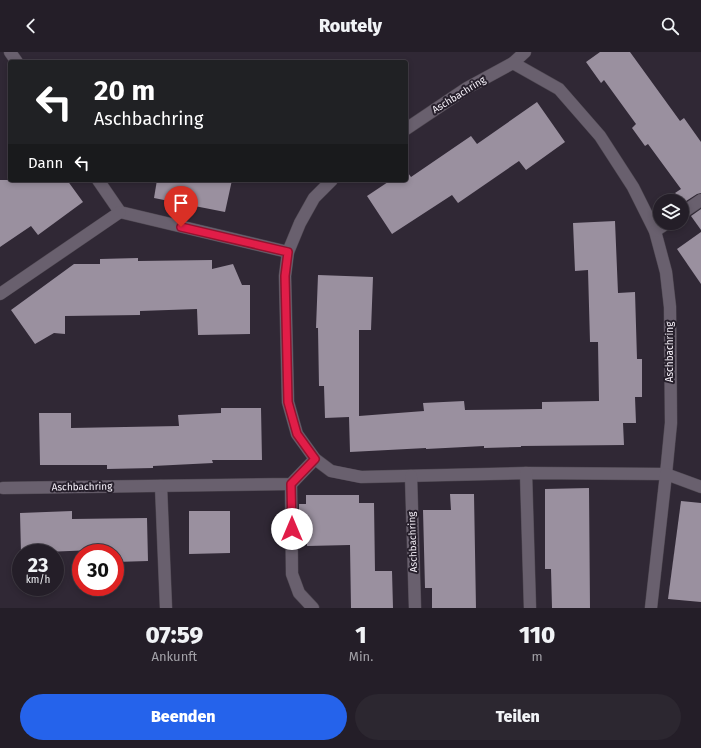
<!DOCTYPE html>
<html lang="de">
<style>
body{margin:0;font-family:"Fira Sans",sans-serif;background:#2c2730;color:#f1f3f6;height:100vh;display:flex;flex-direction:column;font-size:15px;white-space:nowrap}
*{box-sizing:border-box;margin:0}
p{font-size:13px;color:#a3a2a8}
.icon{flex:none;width:22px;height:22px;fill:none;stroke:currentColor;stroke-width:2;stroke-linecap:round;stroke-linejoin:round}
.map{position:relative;height:556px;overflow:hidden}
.side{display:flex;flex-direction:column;background:#241e28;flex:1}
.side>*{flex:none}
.top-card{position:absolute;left:8px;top:8px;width:400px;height:122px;border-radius:4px;box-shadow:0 2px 6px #0003,0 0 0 1px #413c45;background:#202124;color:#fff;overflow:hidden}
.fabs{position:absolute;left:653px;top:142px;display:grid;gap:8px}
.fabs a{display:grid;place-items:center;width:36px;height:36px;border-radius:50%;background:#241e28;box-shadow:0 2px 6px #0003,0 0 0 1px #413c45;font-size:20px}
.speed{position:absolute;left:12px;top:492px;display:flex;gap:8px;font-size:20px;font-weight:700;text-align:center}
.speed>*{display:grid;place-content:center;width:52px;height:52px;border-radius:50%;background:#241e28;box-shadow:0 2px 6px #0003,0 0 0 1px #413c45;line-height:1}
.speed small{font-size:10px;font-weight:400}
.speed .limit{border:6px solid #d22;background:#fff;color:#111}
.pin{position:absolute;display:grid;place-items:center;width:34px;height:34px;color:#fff;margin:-41px -17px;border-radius:50% 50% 50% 0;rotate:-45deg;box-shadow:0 0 4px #0007}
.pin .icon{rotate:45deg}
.me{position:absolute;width:44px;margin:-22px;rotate:0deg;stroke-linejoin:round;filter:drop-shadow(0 0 3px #0008)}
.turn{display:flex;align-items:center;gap:14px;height:84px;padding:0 20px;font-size:18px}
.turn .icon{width:52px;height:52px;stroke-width:2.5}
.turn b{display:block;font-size:28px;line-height:34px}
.then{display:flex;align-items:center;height:38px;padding:0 20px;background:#0003;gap:8px;font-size:15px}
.eta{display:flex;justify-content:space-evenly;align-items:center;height:68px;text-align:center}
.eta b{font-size:24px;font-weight:800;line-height:28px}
.action{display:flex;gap:8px;margin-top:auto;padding:8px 20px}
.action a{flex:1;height:46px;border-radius:24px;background:#2563eb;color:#fff;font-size:16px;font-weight:800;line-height:46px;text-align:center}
.action a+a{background:#2c2730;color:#f1f3f6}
header{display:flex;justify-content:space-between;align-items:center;height:52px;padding:0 20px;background:#241e28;font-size:18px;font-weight:800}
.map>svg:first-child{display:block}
</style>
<header><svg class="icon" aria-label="back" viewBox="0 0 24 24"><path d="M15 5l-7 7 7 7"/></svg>Routely<svg class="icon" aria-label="search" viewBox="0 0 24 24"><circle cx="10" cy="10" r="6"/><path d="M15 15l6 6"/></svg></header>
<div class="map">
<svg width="701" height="556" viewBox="0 0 701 556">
<rect width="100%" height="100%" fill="#302835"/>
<g fill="#9a909f">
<polygon points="600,0 630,0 680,69 684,66 701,90 701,141 697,142 683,151 675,141 681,137 648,92 645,94 632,76 636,72 604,28 601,31 586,10"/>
<polygon points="537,50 565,90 526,118 519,109 458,151 452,143 392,182 367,144 391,128 406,128 406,118 411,125 471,84 477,92"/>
<polygon points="0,128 67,128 83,150 38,183 31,174 0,195"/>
<polygon points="157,128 232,128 225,160 154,146"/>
<polygon points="701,157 701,178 691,164"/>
<polygon points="615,169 618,241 635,240 637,307 642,307 642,345 635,345 636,371 623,371 624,393 521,394 521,395 484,396 484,394 426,397 426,396 350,400 349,365 325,366 324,334 319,334 318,276 316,276 318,223 373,225 371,278 359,278 359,364 424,359 423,351 464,349 465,358 542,357 542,350 599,349 598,290 590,290 588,218 575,219 573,171"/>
<polygon points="701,180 701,232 677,197"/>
<polygon points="138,206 138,209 212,208 212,217 233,212 242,233 250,233 250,282 198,283 197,257 140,259 140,263 65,264 65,282 54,281 35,292 11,258 74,212 100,212 100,207"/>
<polygon points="221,356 261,356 262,408 212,408 213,411 153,414 153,416 107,417 107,413 40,413 39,361 71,361 71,376 179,374 178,363 221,361"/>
<polygon points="589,436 590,556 552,556 551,517 545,517 545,437"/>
<polygon points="450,442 474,442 476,556 432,556 432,536 425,536 423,458 451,458"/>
<polygon points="306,443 359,443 359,451 374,451 375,519 392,519 393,556 351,556 350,493 307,494 307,477 299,477 299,452 306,452"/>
<polygon points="681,449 701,451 701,550 668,547"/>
<polygon points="72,459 72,467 147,466 148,509 115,510 115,501 94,501 94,498 21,501 20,461"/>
<polygon points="189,459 230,459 230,501 189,502"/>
</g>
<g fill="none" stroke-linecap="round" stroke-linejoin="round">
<defs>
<g id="street">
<polyline points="10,0 17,10"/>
<polyline points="513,11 525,0"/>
<polyline points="98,128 120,160 288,200"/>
<polyline points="332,128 314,146 300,171 288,200 285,224 288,350 297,382 315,407 331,419 361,425 526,421 666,422 671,371 670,255 666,220 655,179 633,135 600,84 559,37 513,11 467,36 406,77"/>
<polyline points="682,161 701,148"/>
<polyline points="655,179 667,171"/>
<polyline points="0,242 120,160"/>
<polyline points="526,421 530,556"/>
<polyline points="411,424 415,556"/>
<polyline points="291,432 292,522 299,541 313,556"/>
<polyline points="161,434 166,556"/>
<polyline points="3,436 291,432 315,407"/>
<polyline points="651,556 666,422 701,435"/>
</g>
</defs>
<use href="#street" stroke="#4e4751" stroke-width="13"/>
<use href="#street" stroke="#69606e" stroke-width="12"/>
</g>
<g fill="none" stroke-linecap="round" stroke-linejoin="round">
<defs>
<polyline id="route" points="181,175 288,200 285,224 288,350 297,382 315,407 291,432 292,477"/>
</defs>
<use href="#route" stroke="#92132f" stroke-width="10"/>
<use href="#route" stroke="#e11d48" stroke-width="7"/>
</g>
<g text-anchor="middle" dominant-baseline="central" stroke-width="4" stroke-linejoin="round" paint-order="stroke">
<g font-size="10" fill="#f7f2fa" stroke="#261f2b">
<text transform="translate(459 43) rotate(-32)">Aschbachring</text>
<text transform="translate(670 300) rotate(-90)">Aschbachring</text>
<text transform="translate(82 435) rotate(-1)">Aschbachring</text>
<text transform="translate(413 490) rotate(-92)">Aschbachring</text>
</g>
</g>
</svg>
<div class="fabs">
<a><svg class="icon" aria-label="layers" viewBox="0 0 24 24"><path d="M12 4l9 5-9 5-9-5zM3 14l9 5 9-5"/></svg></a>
</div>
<div class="speed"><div>23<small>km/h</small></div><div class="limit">30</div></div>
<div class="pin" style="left:181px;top:175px;background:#d93025"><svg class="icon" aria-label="arrive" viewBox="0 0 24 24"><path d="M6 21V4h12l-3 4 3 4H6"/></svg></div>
<svg class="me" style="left:292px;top:477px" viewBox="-20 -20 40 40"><circle r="19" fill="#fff"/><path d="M0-13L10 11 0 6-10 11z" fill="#e11d48"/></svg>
<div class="top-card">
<div class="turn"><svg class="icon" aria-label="left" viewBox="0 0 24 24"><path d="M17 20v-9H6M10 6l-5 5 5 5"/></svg><div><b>20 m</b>Aschbachring</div></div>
<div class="then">Dann<svg class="icon" aria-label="left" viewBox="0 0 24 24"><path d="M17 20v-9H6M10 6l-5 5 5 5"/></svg></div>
</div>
</div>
<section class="side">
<div class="eta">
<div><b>07:59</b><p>Ankunft</p></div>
<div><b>1</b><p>Min.</p></div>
<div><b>110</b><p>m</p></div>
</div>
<div class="action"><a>Beenden</a><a>Teilen</a></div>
</section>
